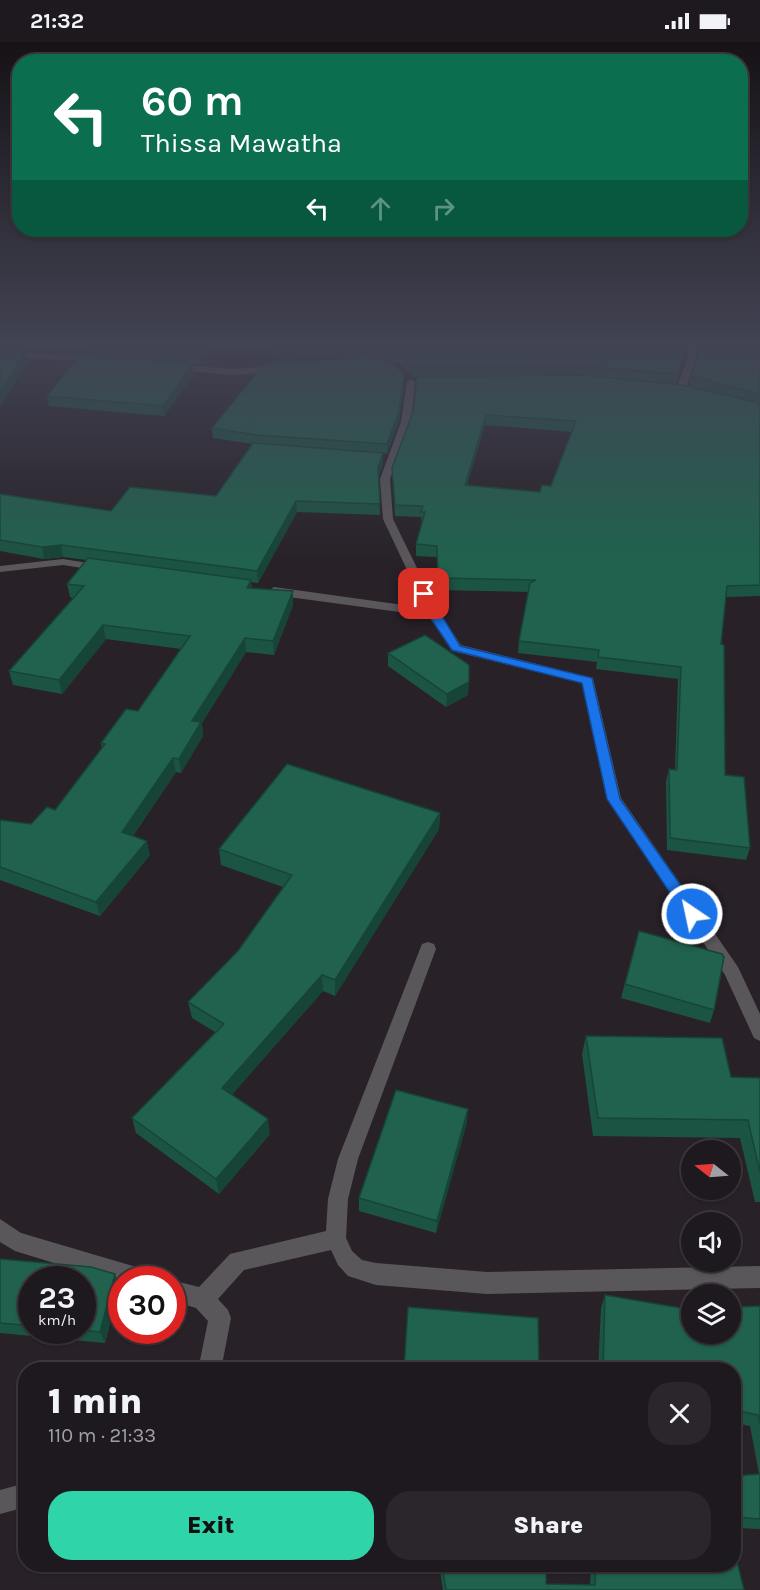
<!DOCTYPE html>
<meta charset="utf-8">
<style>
body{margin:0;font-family:Karla,sans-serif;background:#2b262b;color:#f1f3f6;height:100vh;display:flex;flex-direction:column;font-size:22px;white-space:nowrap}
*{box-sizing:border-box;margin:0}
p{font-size:20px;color:#a1a0a4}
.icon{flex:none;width:33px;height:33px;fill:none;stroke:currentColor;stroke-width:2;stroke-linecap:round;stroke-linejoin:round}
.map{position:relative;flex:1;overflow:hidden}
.details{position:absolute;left:18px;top:1320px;width:723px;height:210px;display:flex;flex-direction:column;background:#1e191e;border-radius:24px;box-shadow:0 2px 4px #0004,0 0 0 2px #3c383c}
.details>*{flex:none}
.hud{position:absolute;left:12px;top:12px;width:736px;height:183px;border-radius:24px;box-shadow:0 2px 4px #0004,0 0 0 2px #3c383c;background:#0b6e4f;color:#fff;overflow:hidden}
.needle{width:39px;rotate:287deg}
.tools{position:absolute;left:681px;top:1098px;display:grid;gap:12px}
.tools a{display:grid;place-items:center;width:60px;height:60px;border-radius:50%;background:#1e191e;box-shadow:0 2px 4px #0004,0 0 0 2px #3c383c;font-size:30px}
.speed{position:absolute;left:18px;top:1224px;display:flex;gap:12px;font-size:30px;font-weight:700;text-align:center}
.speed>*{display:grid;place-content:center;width:78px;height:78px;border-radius:50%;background:#1e191e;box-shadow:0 2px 4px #0004,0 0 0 2px #3c383c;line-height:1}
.speed small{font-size:15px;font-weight:400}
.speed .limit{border:9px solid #d22;background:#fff;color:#111}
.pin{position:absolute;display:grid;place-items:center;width:51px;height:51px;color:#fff;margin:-26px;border-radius:12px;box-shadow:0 3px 9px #0006}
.me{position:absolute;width:66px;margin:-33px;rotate:326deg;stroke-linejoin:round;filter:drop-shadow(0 0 4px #0008)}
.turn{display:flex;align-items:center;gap:21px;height:126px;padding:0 30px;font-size:27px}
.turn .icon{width:78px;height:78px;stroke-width:2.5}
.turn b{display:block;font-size:42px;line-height:51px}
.lanes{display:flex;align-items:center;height:57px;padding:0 30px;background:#0003;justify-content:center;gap:30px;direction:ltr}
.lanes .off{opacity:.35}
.round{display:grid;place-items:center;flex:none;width:63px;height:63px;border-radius:24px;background:#2b262b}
.head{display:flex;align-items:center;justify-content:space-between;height:102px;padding:0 30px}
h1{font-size:36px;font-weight:800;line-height:45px}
.primary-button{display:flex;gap:12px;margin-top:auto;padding:12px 30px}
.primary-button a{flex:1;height:69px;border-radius:24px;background:#30d4a9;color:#111;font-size:24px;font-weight:800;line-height:69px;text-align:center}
.primary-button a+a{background:#2b262b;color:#f1f3f6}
.status{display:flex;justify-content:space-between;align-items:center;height:42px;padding:0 30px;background:#1e191e;direction:ltr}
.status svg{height:16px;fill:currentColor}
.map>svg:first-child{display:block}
</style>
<div class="status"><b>21:32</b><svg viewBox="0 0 49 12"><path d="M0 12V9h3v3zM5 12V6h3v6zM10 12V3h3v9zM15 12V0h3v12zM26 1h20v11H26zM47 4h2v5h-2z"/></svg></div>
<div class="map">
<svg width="760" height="1548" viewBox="0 0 760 1548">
<rect width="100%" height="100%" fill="#282128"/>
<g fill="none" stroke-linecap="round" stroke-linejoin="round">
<g fill="#5a575a" fill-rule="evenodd">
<polygon points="689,303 697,303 695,318 686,348 681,351 676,348 687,318"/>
<polygon points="0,309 99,314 103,317 99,320 0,315"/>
<polygon points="174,322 230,327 278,324 282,327 278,330 230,333 171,327 171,323"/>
<polygon points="411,337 415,340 411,380 390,437 393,477 439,571 461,603 593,636 621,756 738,925 760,972 760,999 754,996 725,933 607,757 582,641 452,609 429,574 274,553 268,549 274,545 425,566 383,477 380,437 401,380 407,340"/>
<polygon points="63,517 101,523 107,526 101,529 63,523 0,530 0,524"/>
<polygon points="428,900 434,902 436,907 358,1117 348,1157 346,1196 352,1209 362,1218 376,1221 487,1230 760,1224 760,1246 487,1252 376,1243 348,1234 338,1223 331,1208 244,1228 218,1257 228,1268 231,1276 221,1328 198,1328 208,1279 196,1266 172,1259 171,1238 199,1245 230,1212 326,1189 328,1157 338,1117 420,907 422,902"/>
<polygon points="0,1177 21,1191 143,1227 151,1230 154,1238 122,1238 122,1242 15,1209 0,1200"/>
<polygon points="26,1441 26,1465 0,1472 0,1448"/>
</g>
</g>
<g fill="#1c5443" fill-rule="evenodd">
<polygon points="0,303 37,303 34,308 1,307 25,309 28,319 0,365"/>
<polygon points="89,303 214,303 201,322 91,312"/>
<path d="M278,303H687L676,342L689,344L691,334L698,312L699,303H760V554L726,555L721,602L725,733L750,806L746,818L667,808L666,739L669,727L675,728L678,637L596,627L597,620L518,611L519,599L528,550L437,548V515L416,514V502L422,481L421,475L395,474L392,426L475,334L414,335L400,322L372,313L273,321L272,311ZM485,383L572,390L551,444L540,450L467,443Z"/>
<polygon points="194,332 164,374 49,364 47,354"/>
<polygon points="404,332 404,342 399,379 387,412 383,411 383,422 378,435 380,473 297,470 258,541 251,540 252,546 293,549 293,563 274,613 246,610 202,681 203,694 181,731 176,730 133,794 150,813 100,874 0,838 0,778 31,782 55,768 102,706 101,701 138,669 181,607 106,597 62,652 13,643 9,629 73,556 70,555 67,542 87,518 63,515 44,517 0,509 0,452 111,469 216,454 253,402 213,396 212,386"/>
<polygon points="388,611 468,653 446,665 388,624"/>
<polygon points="440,771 439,787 335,954 323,949 232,1052 270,1092 219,1152 136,1091 132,1076 215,990 192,976 188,960 238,909 283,845 221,823 219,807"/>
<polygon points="639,889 714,968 710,981 621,956"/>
<polygon points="586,994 731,1035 760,1036 760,1160 755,1160 740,1096 593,1094 582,1012"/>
<polygon points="467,1080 436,1191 359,1169 359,1156"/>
<path d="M0,1217L120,1244L105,1301L0,1291ZM32,1238L82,1288H32Z"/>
<polygon points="605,1253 733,1275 739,1265 760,1264 760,1487 734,1486 734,1434 759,1432 750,1384 734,1381 734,1328 598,1328 601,1266"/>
<polygon points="439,1522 546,1522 546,1542 590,1543 591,1522 734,1522 744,1548 443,1548"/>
</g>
<g fill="#164537">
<polygon points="207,303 214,303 201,322 200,313"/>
<polygon points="366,303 372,303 372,313 273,321 272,311"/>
<polygon points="25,309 28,319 0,365 0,351"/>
<polygon points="193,322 194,332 164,374 163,364"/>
<polygon points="404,332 404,342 399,379 387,412 387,402"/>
<polygon points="486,373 485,383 464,454 465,443"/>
<polygon points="383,411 383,422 378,437 378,426"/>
<polygon points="296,459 297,470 258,541 257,529"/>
<polygon points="61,503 63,515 44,517 42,505"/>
<polygon points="251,538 252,552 247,546"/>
<polygon points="293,549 293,563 274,613 273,599"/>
<polygon points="103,583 106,597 62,652 59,638"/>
<polygon points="245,596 246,610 202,681 203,694 181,731 179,717 192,679"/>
<polygon points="469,640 468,653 446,665 447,652"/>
<polygon points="173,716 176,730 125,805 122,790"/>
<polygon points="440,771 439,787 335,954 335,938"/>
<polygon points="147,799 150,813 100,874 96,860"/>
<polygon points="322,933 323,949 225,1061 222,1046"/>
<polygon points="468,1067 467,1080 436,1191 437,1179"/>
<polygon points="268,1077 270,1092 219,1152 216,1137"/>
<polygon points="115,1232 120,1244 105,1301 100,1290"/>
</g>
<g fill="#20624e" stroke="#164537" stroke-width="1.5" fill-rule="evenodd">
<polygon points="92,303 207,303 200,313"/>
<polygon points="278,303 366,303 272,311"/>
<polygon points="373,303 686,303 678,332 580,324 414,325 400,312"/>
<polygon points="700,303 760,303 760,352 691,334 699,308"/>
<polygon points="0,307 25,309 0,351"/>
<polygon points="81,312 193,322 163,364 47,354"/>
<polygon points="371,314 392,321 404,332 399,370 387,402 256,393 212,386 263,323"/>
<path d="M582,333L682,343L760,361V543L727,544L721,602L724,603L725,733L744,735L750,806L670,796L669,727L677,728L681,625L598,615L599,608L519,599L530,541L536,538L438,536L437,504L416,502L425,470H421L423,464L395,463L392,426L413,370L417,335ZM486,373L576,379L551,444L542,443L540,450L465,443Z"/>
<polygon points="253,401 383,411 378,426 380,462 296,459 257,529 61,503 42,505 0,498 0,452 111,469 130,445 216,454"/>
<polygon points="88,516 251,538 247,546 293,549 273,599 245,596 192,679 201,680 179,717 173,716 122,790 147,799 96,860 0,825 0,778 31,782 47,765 55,768 105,702 101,701 126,667 138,669 190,594 103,583 59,638 9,629 84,544 67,542"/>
<polygon points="425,593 469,623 469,640 447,652 388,611"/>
<polygon points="287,722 440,771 335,938 322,933 222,1046 268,1077 216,1137 132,1076 224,982 188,960 238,909 292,833 219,807"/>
<polygon points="639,889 722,912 724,915 714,968 625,942"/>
<polygon points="586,994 722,996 731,1035 760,1036 760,1131 748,1078 598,1076"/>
<polygon points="396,1048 468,1067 437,1179 359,1156"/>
<polygon points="0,1217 91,1225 115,1232 100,1290 80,1288 82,1288 82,1238 32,1238 32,1284 0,1281"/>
<polygon points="605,1253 692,1268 692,1292 730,1292 730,1275 741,1277 739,1265 760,1264 760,1381 758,1373 734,1368 734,1328 603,1328"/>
<polygon points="408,1265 538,1276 539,1328 404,1328"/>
<polygon points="760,1432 760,1477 734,1475 734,1434"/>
<polygon points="734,1507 744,1548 446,1548 442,1522 546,1522 546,1542 595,1543 596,1522 734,1522"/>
</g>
<linearGradient id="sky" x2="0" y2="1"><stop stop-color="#161216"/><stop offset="0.58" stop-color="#424353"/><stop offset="1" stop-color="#424353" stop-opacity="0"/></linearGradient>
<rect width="760" height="520" fill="url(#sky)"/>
<path fill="#1a73e8" stroke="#114b97" stroke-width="1.5" d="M424,549C429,551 454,594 460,604L592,636L620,757L698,868L700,872L698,876H687L607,757L582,641L452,608L427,571L418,552Z"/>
</svg>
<div class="tools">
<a><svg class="needle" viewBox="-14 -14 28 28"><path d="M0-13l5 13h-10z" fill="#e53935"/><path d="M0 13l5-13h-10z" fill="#a1a0a4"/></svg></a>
<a><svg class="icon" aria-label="sound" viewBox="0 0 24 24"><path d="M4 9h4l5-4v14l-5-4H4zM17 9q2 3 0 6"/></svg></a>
<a><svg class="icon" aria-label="layers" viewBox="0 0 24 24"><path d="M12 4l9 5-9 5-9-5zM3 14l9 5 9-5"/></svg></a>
</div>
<div class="speed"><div>23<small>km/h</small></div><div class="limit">30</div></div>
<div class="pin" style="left:424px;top:552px;background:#d93025"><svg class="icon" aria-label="arrive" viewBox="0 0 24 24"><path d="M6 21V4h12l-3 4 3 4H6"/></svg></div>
<svg class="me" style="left:692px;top:872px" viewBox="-20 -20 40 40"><circle r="17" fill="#1a73e8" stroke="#fff" stroke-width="3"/><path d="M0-11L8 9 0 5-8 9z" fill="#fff"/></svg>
<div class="hud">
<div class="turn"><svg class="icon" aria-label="left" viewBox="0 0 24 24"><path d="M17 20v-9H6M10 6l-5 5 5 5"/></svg><div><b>60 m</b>Thissa Mawatha</div></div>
<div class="lanes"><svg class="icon" aria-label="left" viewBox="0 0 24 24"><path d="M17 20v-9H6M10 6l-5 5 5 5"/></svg><svg class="icon off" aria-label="ahead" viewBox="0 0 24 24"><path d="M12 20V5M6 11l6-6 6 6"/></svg><svg class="icon off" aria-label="right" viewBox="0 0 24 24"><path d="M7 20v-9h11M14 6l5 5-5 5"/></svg></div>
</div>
<section class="details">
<div class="head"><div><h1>1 min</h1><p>110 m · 21:33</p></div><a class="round"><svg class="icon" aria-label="close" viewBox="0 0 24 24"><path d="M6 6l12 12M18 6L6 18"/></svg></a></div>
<div class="primary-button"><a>Exit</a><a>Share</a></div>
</section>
</div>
